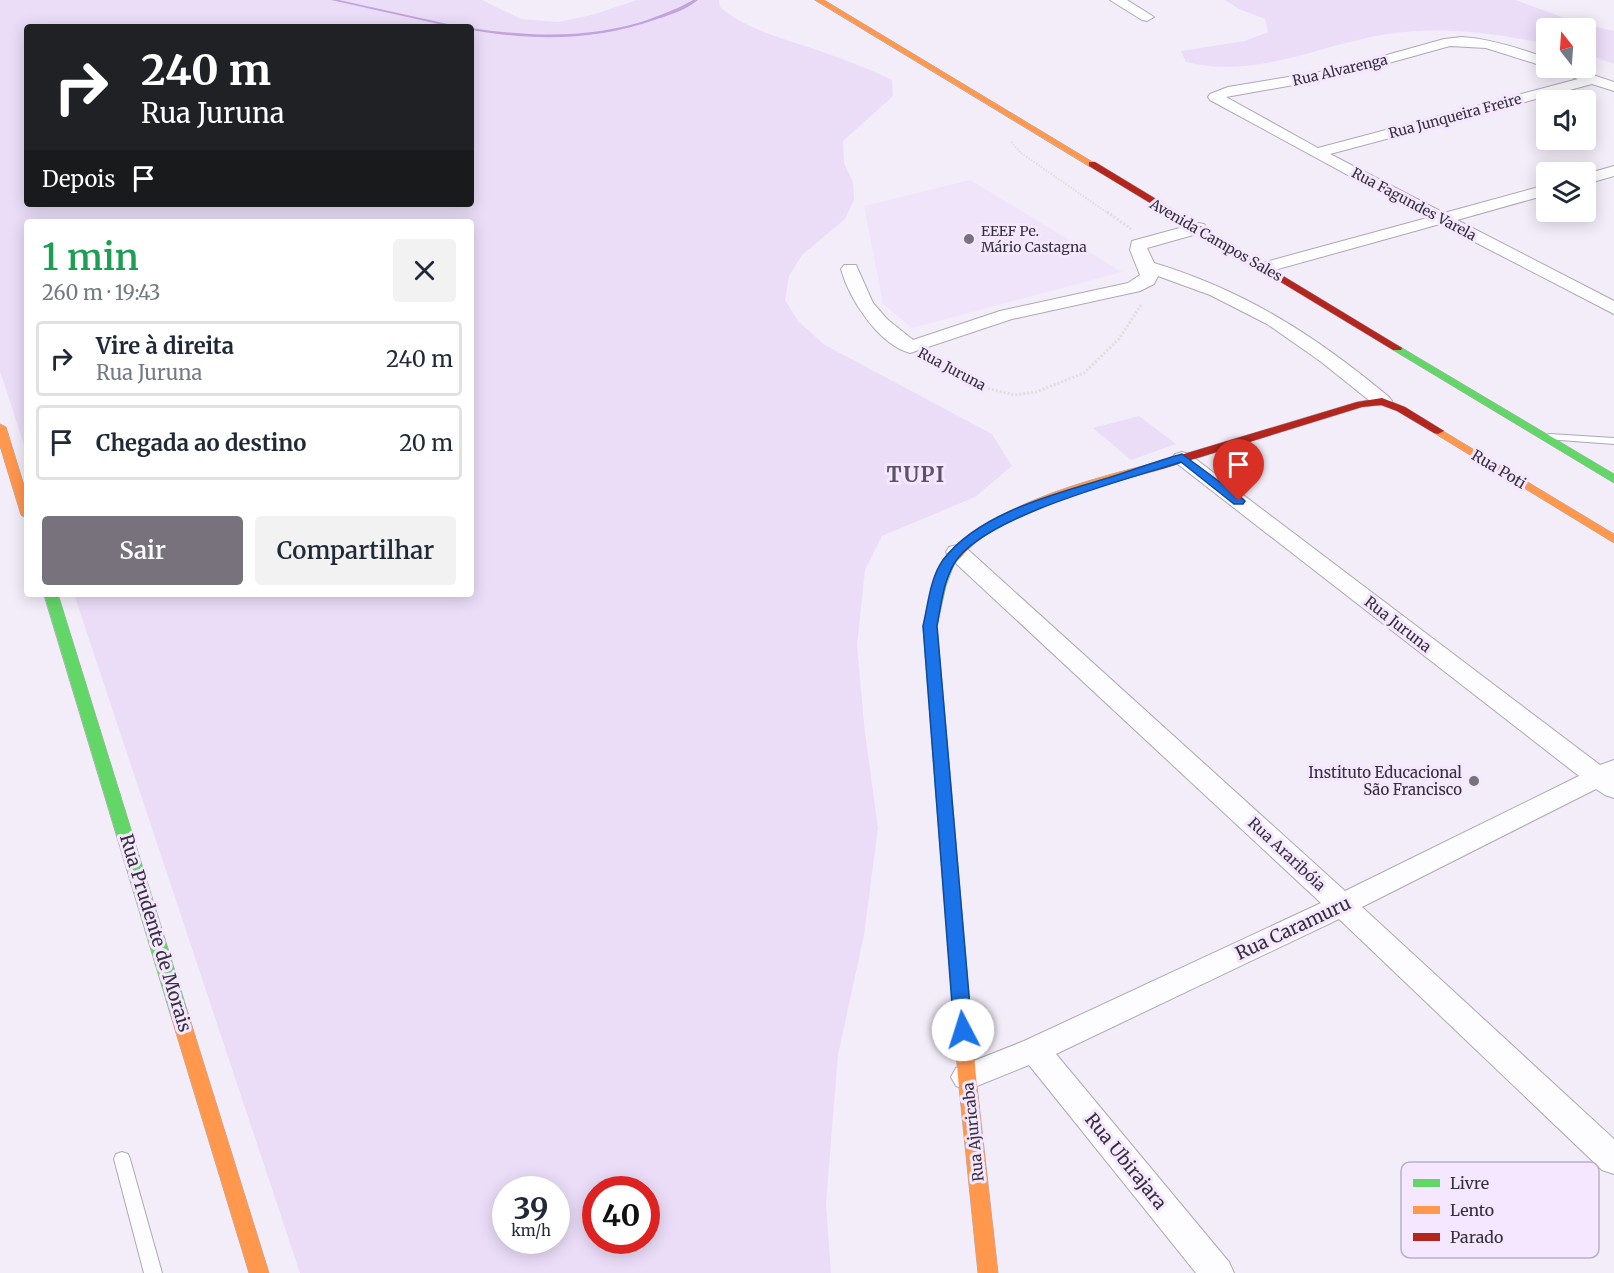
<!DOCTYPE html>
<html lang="pt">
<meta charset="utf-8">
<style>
body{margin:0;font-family:Merriweather,serif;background:#f2f2f3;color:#1f2937;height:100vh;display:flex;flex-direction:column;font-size:22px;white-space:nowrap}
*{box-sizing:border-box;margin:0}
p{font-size:20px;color:#747a83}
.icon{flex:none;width:33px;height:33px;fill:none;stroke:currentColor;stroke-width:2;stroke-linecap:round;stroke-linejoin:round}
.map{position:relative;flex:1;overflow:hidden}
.details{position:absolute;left:24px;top:219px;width:450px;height:378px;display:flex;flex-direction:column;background:#fff;border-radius:6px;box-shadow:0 3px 15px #0003}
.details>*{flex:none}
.top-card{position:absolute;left:24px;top:24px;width:450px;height:183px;border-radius:6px;box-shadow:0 3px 15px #0003;background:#202124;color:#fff;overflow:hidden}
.needle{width:39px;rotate:343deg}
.buttons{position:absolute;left:1536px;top:18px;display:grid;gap:12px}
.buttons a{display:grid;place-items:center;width:60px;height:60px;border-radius:6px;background:#fff;box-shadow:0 3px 15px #0003;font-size:30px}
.speed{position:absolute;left:492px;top:1176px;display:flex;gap:12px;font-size:30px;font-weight:700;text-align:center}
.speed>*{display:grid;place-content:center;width:78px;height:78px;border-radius:50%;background:#fff;box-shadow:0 3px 15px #0003;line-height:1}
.speed small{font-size:15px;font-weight:400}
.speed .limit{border:9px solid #d22;background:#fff;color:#111}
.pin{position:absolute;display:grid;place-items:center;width:51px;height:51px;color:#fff;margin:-62px -26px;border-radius:50% 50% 50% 0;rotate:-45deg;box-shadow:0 0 6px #0007}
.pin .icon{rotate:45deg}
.me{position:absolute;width:66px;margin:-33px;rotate:355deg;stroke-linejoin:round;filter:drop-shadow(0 0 4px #0008)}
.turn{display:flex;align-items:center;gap:21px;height:126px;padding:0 18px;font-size:27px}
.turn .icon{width:78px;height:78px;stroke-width:2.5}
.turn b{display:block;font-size:42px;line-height:51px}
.then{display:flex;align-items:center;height:57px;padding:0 18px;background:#0003;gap:12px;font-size:22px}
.round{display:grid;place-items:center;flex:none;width:63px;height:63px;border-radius:6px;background:#f2f2f3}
.overview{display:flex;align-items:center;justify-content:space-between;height:102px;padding:0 18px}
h1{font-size:36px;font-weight:600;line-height:45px;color:#1e9e55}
.primary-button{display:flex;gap:12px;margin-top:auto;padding:12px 18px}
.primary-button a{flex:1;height:69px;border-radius:6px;background:#77727c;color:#fff;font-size:24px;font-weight:600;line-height:69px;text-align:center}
.primary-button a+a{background:#f2f2f3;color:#1f2937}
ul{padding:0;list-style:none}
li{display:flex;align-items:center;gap:18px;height:75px;margin:0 12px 9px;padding:0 6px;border:3px solid #e0e1e3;border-radius:6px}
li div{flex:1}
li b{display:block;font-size:22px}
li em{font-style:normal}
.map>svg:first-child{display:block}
</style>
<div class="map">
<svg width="1614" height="1273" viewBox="0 0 1614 1273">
<rect width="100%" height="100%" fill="#f3edf9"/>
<polygon fill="#f0e4fa" points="970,180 1122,272 912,328 883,304 864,206"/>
<g fill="#ebddf8" fill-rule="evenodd">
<path d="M0,0H482L521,19L558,22L592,15L637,0H719L720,7C746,29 781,38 814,49C841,58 867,68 892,80L893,96L843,141L844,163L853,182L854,200L845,219L802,255L789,276L785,300L799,322L825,345L992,434L1012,466L975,497L882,536L865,570L857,645L865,733L878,828L864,935L838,1055L826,1203L831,1273H300L74,594H471V222H27V454L0,371ZM27,27H471V204H27ZM506,1190H556V1240H506ZM596,1190H646V1240H596Z"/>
<path d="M1225,0H1516L1575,22L1614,31V64L1586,54V28H1546V44C1494,33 1441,26 1388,34C1320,44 1257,80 1186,62L1181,51L1245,41L1268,32L1265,19L1239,9Z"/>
<polygon points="1139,416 1176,444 1131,460 1093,428"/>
</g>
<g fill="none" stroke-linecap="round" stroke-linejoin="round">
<g fill="#c2a3da" fill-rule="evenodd">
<polygon points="331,0 339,0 461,27 452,27"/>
<path d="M693,0H698C687,9 671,15 657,19C596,41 534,41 471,30V28C531,37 592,39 650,19C665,13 680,8 693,0Z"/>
</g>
<defs>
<g id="lane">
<polygon points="1550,434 1614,438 1614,444 1546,439 1545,437 1546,435"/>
<polygon points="122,1152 128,1154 130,1159 162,1273 144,1273 114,1159 116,1154"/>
</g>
<g id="street">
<polygon points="1110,0 1127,0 1154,17 1147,21 1142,20"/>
<path d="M1462,37C1491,39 1519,48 1546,58V67L1486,48L1450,46L1338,77L1226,97L1318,148L1578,79L1555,71L1553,68H1572L1614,82V91L1592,84L1330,154L1444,213L1546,185V195L1457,220L1614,301V314L1440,224L1264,273L1258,272L1255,268L1258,264L1427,218L1210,100L1208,97L1210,94L1228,87L1337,69L1444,39Z"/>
<polygon points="1614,166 1614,176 1586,184 1586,174"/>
<path d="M1198,223L1204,224L1207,228L1204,232L1147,248L1154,263C1246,291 1316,336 1389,397L1392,401L1389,405H1375L1320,361L1267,324L1210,295L1158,276L1154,284L1140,291L1012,319L910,353C879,345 849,299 841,269L844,265H856L873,303L887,319L913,340L1000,311L1128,283L1140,275L1130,250L1132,241Z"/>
<polygon points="1182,452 1189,454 1600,765 1614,760 1614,798 1605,795 1596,789 1362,907 1614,1139 1614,1174 1602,1170 1339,919 1056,1054 1229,1262 1234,1273 1196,1273 1029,1065 967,1090 956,1086 951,1077 956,1068 1024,1041 1321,903 949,557 946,552 949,547 957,545 965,547 1345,891 1579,776 1175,462 1172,458 1175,454"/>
</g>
<g id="fast">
<polygon points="1397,345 1614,474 1614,483 1393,350 1392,348"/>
<polygon points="949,558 955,562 946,586 937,626 952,796 949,800 939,800 936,796 923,626 932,586 943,562"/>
<polygon points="44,594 58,594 188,1013 185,1018 179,1020 173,1018 170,1013"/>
</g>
<g id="slow">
<polygon points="815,0 824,0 1096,164 1089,166"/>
<polygon points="0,424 6,427 27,495 27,519 21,515 0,446"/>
<polygon points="1438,428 1614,534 1614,543 1434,433 1432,431"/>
<path d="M1158,462L1164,466L1162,469C1115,482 1066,494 1021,515C1004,523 987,533 973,545C965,551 959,563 949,566L943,562C986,505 1091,479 1158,462Z"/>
<polygon points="944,791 949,792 952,796 976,1077 998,1273 978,1273 958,1077 936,796 939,792"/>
<polygon points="179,1006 185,1008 188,1013 269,1273 249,1273 170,1013 173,1008"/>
</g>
<g id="jam">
<polygon points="1089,162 1095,162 1402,348 1401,350 1393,350 1089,166"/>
<polygon points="1382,398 1405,407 1444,431 1438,434 1434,433 1397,411 1381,405 1362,407 1162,469 1154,469 1152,466 1154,463 1357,402"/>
</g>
</defs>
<use href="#lane" stroke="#aea9b3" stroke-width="2"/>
<use href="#street" stroke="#aea9b3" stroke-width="2"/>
<use href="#fast" stroke="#aea9b3" stroke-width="1"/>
<use href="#slow" stroke="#aea9b3" stroke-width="1"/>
<use href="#jam" stroke="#aea9b3" stroke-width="1"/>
<polyline stroke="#e0dee2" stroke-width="2" stroke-dasharray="1.5 1.5" stroke-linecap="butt" points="1011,142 1021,153 1109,214"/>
<g stroke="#e0dee2" stroke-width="3" stroke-dasharray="2 2" stroke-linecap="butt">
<polyline points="1107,212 1131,229"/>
<polyline points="931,360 979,386 1014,395 1036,392 1084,373 1119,339 1141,305"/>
</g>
<use href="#lane" fill="#fdfcfe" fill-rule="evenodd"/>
<use href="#street" fill="#fdfcfe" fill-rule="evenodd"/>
<use href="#fast" fill="#63d668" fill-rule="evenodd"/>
<use href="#slow" fill="#ff974d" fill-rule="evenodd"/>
<use href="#jam" fill="#b3261e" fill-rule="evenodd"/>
</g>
<path fill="#1a73e8" stroke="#114b97" stroke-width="1.5" d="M1182,454L1243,499L1245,501L1243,504H1234L1181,462C1126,480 982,516 954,564C943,582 941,606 937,626L972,1030L969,1034L963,1036L957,1034L954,1030L923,626C928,605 930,578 943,560C978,513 1055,494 1108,478C1133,470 1157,461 1182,454Z"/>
<g fill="#77727c" stroke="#f4e7ff" stroke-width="2">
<circle cx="969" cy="239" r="6"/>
<circle cx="1474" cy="781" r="6"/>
</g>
<g text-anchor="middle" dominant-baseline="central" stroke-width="6" stroke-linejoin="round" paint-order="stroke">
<g font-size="14" fill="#342f38" stroke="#f4e7ff">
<text transform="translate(1340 70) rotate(-13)">Rua Alvarenga</text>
<text transform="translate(1455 116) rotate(-15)">Rua Junqueira Freire</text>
<text transform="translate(1414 204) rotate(28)">Rua Fagundes Varela</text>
<text transform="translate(1216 240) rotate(30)">Avenida Campos Sales</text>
<text transform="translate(952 369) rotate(28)">Rua Juruna</text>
</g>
<g font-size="14" fill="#342f38" stroke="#f4e7ff" text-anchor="start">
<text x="981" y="231">EEEF Pe.<tspan x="981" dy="16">Mário Castagna</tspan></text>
</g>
<g font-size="15" fill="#342f38" stroke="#f4e7ff">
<text transform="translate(1499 469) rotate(31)">Rua Poti</text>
<text transform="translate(1398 624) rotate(38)">Rua Juruna</text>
<text transform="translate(1287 854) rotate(43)">Rua Araribóia</text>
<text transform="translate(973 1132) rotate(-96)">Rua Ajuricaba</text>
</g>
<g font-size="15" fill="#342f38" stroke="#f4e7ff" text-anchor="end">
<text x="1462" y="772">Instituto Educacional<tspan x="1462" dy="17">São Francisco</tspan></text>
</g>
<g font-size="18" fill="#342f38" stroke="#f4e7ff">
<text transform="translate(1293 928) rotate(-25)">Rua Caramuru</text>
<text transform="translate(156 933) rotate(73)">Rua Prudente de Morais</text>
<text transform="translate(1126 1161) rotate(51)">Rua Ubirajara</text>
</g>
<g font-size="21" font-weight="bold" letter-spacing="1.5" fill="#5e5267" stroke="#f4e7ff">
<text x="916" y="474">TUPI</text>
</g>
</g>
<rect x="1401" y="1162" width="198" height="96" rx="9" fill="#f4e7ff" stroke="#bab0c3" stroke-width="1.5"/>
<rect x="1413" y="1179" width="27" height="8" fill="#63d668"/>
<rect x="1413" y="1206" width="27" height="8" fill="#ff974d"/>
<rect x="1413" y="1233" width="27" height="8" fill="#b3261e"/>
<g font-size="16" fill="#342f38">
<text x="1450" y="1189">Livre</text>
<text x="1450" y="1216">Lento</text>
<text x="1450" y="1243">Parado</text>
</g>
</svg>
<div class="buttons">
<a><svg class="needle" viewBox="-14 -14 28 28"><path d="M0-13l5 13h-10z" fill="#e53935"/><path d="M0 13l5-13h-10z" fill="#747a83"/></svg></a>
<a><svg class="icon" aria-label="sound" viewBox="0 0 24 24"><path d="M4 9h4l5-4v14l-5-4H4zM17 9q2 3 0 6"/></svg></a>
<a><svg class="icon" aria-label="layers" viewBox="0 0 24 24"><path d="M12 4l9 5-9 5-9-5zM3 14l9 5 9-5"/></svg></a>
</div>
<div class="speed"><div>39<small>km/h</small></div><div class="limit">40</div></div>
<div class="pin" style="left:1239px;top:501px;background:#d93025"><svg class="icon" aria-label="arrive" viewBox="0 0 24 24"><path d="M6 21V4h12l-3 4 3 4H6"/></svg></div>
<svg class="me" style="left:963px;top:1030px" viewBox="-20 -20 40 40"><circle r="19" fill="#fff"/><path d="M0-13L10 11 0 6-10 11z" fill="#1a73e8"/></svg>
<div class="top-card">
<div class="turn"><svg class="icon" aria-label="right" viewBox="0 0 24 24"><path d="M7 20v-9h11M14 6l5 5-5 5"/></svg><div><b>240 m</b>Rua Juruna</div></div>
<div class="then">Depois<svg class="icon" aria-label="arrive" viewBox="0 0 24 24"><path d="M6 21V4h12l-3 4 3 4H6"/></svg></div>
</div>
<section class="details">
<div class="overview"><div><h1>1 min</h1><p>260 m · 19:43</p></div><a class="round"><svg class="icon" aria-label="close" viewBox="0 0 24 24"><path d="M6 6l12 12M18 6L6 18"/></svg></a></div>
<ul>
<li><svg class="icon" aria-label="right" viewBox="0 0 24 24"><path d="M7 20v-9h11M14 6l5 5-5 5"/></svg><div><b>Vire à direita</b><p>Rua Juruna</p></div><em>240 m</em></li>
<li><svg class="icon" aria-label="arrive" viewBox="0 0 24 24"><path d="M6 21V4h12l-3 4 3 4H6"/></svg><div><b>Chegada ao destino</b></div><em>20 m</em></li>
</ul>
<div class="primary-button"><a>Sair</a><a>Compartilhar</a></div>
</section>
</div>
